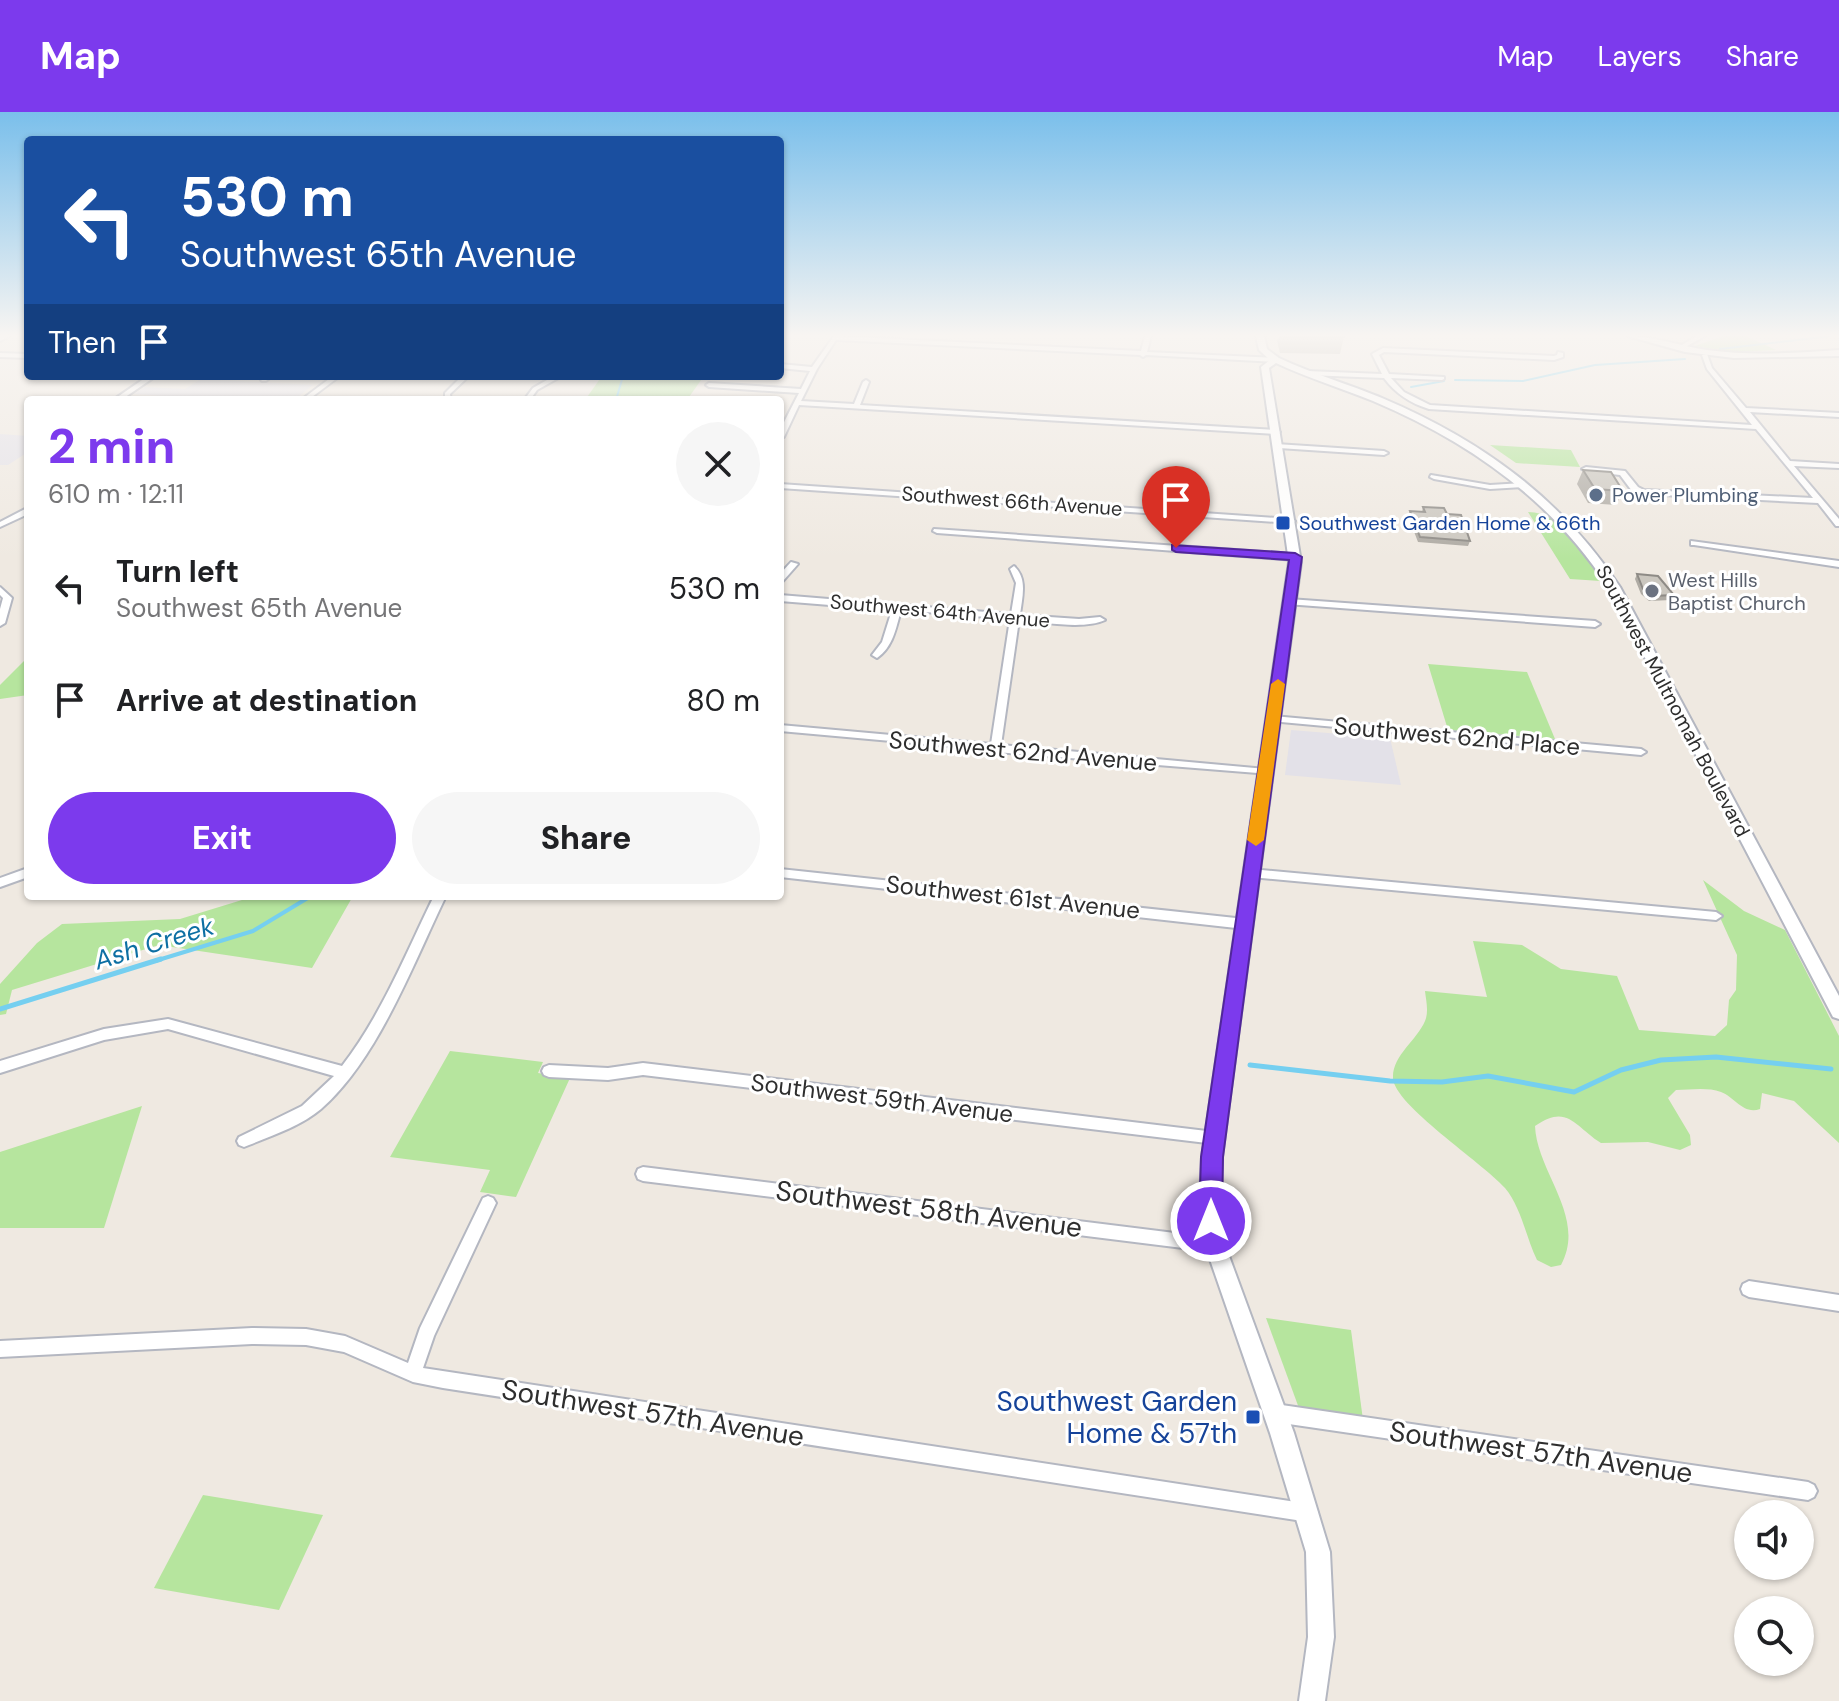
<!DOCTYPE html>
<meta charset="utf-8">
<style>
body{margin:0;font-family:"DM Sans",sans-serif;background:#f6f6f6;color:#202124;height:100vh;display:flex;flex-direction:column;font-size:30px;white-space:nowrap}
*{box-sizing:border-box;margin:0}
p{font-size:26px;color:#757577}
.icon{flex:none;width:44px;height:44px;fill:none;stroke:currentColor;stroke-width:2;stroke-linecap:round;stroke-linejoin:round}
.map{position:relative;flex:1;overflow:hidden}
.panel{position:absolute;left:24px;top:284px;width:760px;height:504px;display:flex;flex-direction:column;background:#fff;border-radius:8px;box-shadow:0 2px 6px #0004}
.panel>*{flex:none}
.hud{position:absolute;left:24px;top:24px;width:760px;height:244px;border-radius:8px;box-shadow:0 2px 6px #0004;background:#1a4fa0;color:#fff;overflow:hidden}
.controls{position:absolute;left:1734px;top:1388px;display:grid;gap:16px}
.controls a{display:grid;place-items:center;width:80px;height:80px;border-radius:50%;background:#fff;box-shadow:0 2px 6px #0004;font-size:40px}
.pin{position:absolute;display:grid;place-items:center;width:68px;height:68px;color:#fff;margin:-82px -34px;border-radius:50% 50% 50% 0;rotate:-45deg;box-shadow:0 0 8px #0007}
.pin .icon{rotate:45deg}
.me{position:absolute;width:88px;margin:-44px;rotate:0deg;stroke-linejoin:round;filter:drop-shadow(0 0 6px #0008)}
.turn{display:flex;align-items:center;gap:28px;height:168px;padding:0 24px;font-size:36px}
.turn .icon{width:104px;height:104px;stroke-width:2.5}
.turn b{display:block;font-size:56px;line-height:68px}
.then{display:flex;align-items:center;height:76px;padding:0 24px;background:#0003;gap:16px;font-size:30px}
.round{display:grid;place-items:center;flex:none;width:84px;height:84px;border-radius:42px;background:#f6f6f6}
.overview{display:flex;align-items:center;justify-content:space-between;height:136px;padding:0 24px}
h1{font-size:48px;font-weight:800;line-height:60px;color:#7c3aed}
.button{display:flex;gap:16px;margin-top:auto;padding:16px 24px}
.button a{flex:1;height:92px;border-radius:48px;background:#7c3aed;color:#fff;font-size:32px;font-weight:800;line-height:92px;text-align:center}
.button a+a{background:#f6f6f6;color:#202124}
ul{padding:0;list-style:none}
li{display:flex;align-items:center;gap:24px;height:112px;padding:0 24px}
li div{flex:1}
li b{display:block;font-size:30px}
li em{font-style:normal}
header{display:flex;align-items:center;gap:48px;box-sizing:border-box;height:112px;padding:0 40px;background:#7c3aed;color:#fff}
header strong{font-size:38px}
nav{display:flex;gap:44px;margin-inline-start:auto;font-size:28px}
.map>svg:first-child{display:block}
</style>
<header>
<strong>Map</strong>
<nav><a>Map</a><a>Layers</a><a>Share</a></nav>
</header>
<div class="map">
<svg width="1839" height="1589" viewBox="0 0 1839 1589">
<rect width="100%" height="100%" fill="#efe9e1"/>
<g fill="#e3e1e8">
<polygon points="201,267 313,273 294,288 160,288 165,284 134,282 145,275 185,277"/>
<polygon points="0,322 28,324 28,340 8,353 0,353"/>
<polygon points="1291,618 1390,626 1401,673 1285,663"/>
</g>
<g fill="#b6e59e">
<polygon points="1723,224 1746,224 1776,238 1731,240 1695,234"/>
<polygon points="602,264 704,264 689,285 585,288"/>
<polygon points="1490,333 1571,338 1580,355 1516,351"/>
<path d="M1528,400C1565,401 1585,440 1601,469L1570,467Z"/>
<polygon points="28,545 28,583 0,587 0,573"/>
<polygon points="1428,552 1527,560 1555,627 1448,618"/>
<path d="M1703,768L1744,799L1785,818L1839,924V1031L1794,989L1762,981L1760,997C1743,1003 1735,985 1721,980C1707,975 1690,978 1676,978L1668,986L1690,1023L1691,1033L1680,1038L1648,1030L1601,1031C1575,1015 1568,991 1535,1014C1537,1061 1587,1105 1561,1153L1551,1155L1537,1148C1526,1125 1521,1095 1505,1076C1482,1050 1394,993 1393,966C1392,944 1417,928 1425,909C1429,900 1426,888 1425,879L1487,885L1473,829L1522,833L1561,857L1617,864L1639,918L1715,924L1727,913L1729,888L1736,878L1737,843Z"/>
<polygon points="255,784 353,784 312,856 159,833 12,878 6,902 0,903 0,872 37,831 62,812 180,807"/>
<polygon points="450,939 543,950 538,961 570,966 516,1085 480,1080 490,1058 390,1045"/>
<polygon points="142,994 104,1116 0,1116 0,1040"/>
<polygon points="1266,1206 1351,1218 1363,1308 1300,1299"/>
<polygon points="203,1383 323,1403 279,1498 154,1476"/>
</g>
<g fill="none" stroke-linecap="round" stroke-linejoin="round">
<g stroke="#75cff0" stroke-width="2">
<polyline points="1720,237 1831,224"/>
<polyline points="1455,268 1523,269 1595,253 1685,247"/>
<polyline points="1411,275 1444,269"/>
<polyline points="616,288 623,264"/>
</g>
<polyline stroke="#75cff0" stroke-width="4" points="155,849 253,819 311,784"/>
<g stroke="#75cff0" stroke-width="5">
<polyline points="0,897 161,847"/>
<polyline points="1250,953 1390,969 1442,970 1488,964 1574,980 1621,958 1661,948 1716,945 1831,957"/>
</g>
<defs>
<g id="street">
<polygon points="834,224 1141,239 1145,224 1151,224 1147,240 1276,246 1279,248 1276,250 1146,243 1143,245 1140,243 836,228 817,257 801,289 854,292 863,270 866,268 869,270 860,293 1276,318 1280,320 1276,322 799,293 784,325 780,327 780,318 799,281 709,275 706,273 709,271 801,277 810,259 780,256 780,252 812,255"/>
<polygon points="1697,224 1705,224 1680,238 1675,237"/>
<path d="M1383,236L1554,244L1557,243L1558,240L1563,241V245L1554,248L1384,240L1379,243L1389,262L1444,265V267L1442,268L1391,266L1404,280L1430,293L1752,313L1707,257L1702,243L1707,242L1712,256L1746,296L1839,301V305L1750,300L1790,349L1839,352V356L1794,354L1839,407V414H1836L1818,391L1643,382L1632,379L1620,363L1586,359L1582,357L1586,355L1625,359L1638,375L1644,378L1813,386L1756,317L1429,297C1410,291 1396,282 1384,266L1307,263L1304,261L1307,259L1382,262L1372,242Z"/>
<polygon points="0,241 28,242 28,246 0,245"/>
<polygon points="148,264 156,264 121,288 113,288"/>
<polygon points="265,264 272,264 266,269 262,269 261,268"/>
<polygon points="333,264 340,264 308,288 301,288"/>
<polygon points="462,264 469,264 450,282 451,288 445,288 445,281"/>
<polygon points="554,264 562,264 537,278 530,288 524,288 533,276"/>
<polygon points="1276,332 1384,339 1388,341 1384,343 1279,336 1275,334"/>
<polygon points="1431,363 1490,373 1523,371 1527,373 1523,375 1490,377 1434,367 1430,365"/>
<polygon points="780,372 1291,407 1295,409 1291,411 780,376"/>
<polygon points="25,397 28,397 28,402 0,415 0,410"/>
<polygon points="934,417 1295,442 1299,445 1295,448 937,421 933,419"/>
<polygon points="1691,429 1839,449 1839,455 1694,433 1691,433"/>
<polygon points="791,450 798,452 783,469 780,470 780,462"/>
<path d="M1014,454C1028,467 1022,485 1020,503L1079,507L1100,505L1105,508C1084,518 1043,510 1019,508L1001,633L1266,657L1270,658L1271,660L1270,662L995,640L991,638L780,619V613L991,632L1010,507L901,498C896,516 893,535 877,546L872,543L882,530L892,498L780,489V483L1011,502L1016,471L1010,457Z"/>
<polygon points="0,475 12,486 5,511 0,514 0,497 3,486 0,483"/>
<polygon points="1289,487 1595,509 1600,512 1595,515 1286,492 1286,488"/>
<polygon points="1273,604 1641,637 1646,640 1641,643 1269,609 1268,607"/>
<polygon points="28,756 28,765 0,775 0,766"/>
<polygon points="780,757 1245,807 1249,809 1251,812 1249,815 1245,817 780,765"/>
<polygon points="1251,757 1716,800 1722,804 1716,808 1251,765 1245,761"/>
<path d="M434,784H446C413,852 378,947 321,997C301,1014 273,1023 249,1033L244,1035L239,1033L237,1029L239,1025L302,994L334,964L168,917L104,928L0,961V949L104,917L168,907L342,954C381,904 406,841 434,784Z"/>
<polygon points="643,951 1215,1020 1220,1022 1222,1026 1220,1030 1215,1032 643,963 608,968 549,965 544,963 542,959 544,955 549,953 608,956"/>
<polygon points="643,1055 1215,1126 1220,1128 1223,1133 1220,1138 1215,1140 643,1069 638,1067 636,1062 638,1057"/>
<polygon points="488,1084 493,1086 496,1091 434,1224 423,1256 1309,1392 1315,1395 1318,1401 1315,1407 1309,1410 443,1276 413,1270 344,1240 306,1233 252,1232 0,1245 0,1229 252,1216 306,1217 345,1224 408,1251 420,1216 483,1086"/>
<polygon points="1749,1169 1839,1183 1839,1199 1749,1185 1743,1182 1741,1177 1743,1172"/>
<polygon points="1275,1292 1808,1370 1814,1373 1817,1379 1814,1385 1808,1388 1275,1310 1269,1307 1266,1301 1269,1295"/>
</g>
<g id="secondary">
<polygon points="0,224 10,224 0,229"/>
<path d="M1256,224H1264L1267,237L1279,246C1313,262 1348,272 1382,286C1481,328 1560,385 1620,475L1839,884V907L1833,905L1608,475C1552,388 1468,329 1373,289C1341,276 1308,266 1276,251L1269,256L1301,450L1222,1045L1220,1087L1225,1133L1294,1321L1330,1440L1334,1525L1325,1589H1299L1308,1525L1306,1440L1270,1321L1205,1133L1200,1087L1202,1045L1289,450L1261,255L1270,248L1259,238Z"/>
<path d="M1627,224C1654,224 1680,234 1707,238C1751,244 1795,241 1839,238V244L1734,246L1685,240Z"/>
</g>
</defs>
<use href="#street" stroke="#b4b7c1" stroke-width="4"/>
<use href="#secondary" stroke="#b4b7c1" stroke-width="4"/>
<use href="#street" fill="#fff" fill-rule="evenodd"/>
<use href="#secondary" fill="#fff" fill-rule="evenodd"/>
</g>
<g fill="#afaba4">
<polygon points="1279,224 1344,224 1344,225 1340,242 1280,241 1277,229"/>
<polygon points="1583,358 1623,379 1616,393 1588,391 1577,372"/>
<polygon points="1423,395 1447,402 1470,429 1468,434 1418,430 1408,404 1410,399 1422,400"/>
<polygon points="1637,462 1674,483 1671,488 1649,489 1641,482 1635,467"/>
</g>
<g fill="#cbc7bf" stroke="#8e8b86" stroke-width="2">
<polygon points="1284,224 1344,224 1344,225"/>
<polygon points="1583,358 1611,360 1623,379 1595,377"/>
<polygon points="1423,395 1444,396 1447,402 1461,403 1470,429 1420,425 1410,399 1425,400"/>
<polygon points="1637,462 1658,464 1674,483 1652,484 1643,477"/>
</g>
<linearGradient id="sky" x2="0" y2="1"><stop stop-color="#7abfeb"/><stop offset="0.5" stop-color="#f8f5f2"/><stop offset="1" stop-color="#f8f5f2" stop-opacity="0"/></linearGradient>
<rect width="1839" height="447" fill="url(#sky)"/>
<polygon fill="#7c3aed" stroke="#51269a" stroke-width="2" points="1172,433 1295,441 1302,445 1223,1045 1222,1109 1219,1117 1211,1120 1203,1117 1199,1109 1201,1045 1289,448 1176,440 1172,438"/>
<polygon fill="#f59e0b" points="1278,567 1285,572 1264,728 1256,734 1247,728 1271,572"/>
<circle fill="#5c6f8a" stroke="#fff" stroke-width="3" cx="1596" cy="383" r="8"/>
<g fill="#1a4fb4" stroke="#fff" stroke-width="3">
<rect x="1275" y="403" width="16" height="16" rx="4"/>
<rect x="1245" y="1297" width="16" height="16" rx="4"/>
</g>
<circle fill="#6b7280" stroke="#fff" stroke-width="3" cx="1652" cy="479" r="8"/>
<g text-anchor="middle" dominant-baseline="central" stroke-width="6" stroke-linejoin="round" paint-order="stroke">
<g font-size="20" fill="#4e5e75" stroke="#fff" text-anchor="start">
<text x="1612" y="383">Power Plumbing</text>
</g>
<g font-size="20" fill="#2e2e2e" stroke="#fff">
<text transform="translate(1012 389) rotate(4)">Southwest 66th Avenue</text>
<text transform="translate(940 499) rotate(5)">Southwest 64th Avenue</text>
<text transform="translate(1673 589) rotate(62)">Southwest Multnomah Boulevard</text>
</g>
<g font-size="20" fill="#164399" stroke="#fff" text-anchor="start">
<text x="1299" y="411">Southwest Garden Home &amp; 66th</text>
</g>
<g font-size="20" fill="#5b616d" stroke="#fff" text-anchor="start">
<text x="1668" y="468">West Hills<tspan x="1668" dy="23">Baptist Church</tspan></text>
</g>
<g font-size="24" fill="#2e2e2e" stroke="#fff">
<text transform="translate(1457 624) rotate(5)">Southwest 62nd Place</text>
<text transform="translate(1023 639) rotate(5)">Southwest 62nd Avenue</text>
<text transform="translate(1013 785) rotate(6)">Southwest 61st Avenue</text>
<text transform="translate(882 986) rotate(7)">Southwest 59th Avenue</text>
</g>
<g font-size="26" font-style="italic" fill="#0d6fa3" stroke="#fff">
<text transform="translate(154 831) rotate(-17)">Ash Creek</text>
</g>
<g font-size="28" fill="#2e2e2e" stroke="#fff">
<text transform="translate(929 1097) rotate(7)">Southwest 58th Avenue</text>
<text transform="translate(653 1301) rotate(9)">Southwest 57th Avenue</text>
<text transform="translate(1541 1340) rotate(8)">Southwest 57th Avenue</text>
</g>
<g font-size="28" fill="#164399" stroke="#fff" text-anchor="end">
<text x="1237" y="1289">Southwest Garden<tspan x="1237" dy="32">Home &amp; 57th</tspan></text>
</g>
</g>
</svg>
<div class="controls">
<a><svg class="icon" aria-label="sound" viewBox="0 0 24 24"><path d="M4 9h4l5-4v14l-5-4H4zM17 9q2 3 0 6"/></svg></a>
<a><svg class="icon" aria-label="search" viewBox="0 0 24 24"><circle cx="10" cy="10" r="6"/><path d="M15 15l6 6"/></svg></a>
</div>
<div class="pin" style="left:1176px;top:436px;background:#d93025"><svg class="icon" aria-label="arrive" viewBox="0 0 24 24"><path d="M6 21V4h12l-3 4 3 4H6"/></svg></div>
<svg class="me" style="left:1211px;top:1109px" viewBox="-20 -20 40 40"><circle r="17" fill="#7c3aed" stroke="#fff" stroke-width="3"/><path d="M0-11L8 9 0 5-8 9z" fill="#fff"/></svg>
<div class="hud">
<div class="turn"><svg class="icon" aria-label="left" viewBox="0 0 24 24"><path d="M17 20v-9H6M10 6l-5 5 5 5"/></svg><div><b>530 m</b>Southwest 65th Avenue</div></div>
<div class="then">Then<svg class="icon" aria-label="arrive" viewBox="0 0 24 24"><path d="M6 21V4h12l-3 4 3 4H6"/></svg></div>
</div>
<section class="panel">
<div class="overview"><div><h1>2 min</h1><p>610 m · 12:11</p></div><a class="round"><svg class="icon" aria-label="close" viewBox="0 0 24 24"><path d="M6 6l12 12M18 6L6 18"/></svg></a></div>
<ul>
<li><svg class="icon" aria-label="left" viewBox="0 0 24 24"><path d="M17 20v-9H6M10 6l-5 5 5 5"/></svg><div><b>Turn left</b><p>Southwest 65th Avenue</p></div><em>530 m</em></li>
<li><svg class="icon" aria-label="arrive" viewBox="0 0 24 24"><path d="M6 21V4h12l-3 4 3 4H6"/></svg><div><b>Arrive at destination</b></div><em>80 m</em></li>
</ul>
<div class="button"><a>Exit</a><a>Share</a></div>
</section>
</div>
